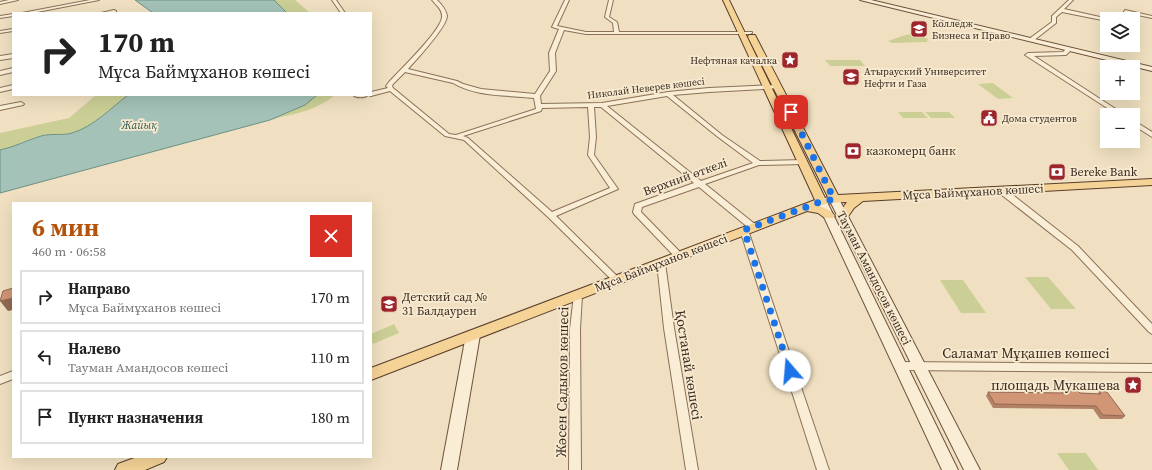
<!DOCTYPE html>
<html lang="ru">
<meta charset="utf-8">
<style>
body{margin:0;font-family:"Source Serif 4",serif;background:#f2f2f2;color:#222;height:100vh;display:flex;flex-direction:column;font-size:15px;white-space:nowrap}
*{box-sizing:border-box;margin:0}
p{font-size:13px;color:#767676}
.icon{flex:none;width:22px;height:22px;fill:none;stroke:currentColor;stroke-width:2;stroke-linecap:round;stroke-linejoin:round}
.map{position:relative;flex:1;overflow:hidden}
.panel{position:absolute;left:12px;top:202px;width:360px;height:256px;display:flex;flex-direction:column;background:#fff;border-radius:0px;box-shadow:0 4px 16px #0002}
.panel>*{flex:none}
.banner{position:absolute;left:12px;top:12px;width:360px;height:84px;border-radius:0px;box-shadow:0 4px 16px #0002;background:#fff;color:#222;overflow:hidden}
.buttons{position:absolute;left:1100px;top:12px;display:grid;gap:8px}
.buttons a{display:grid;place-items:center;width:40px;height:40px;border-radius:0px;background:#fff;box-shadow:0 4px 16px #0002;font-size:20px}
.pin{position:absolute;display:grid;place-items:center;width:34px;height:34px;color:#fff;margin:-17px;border-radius:8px;box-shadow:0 2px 6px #0006}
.me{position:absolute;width:44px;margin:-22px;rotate:342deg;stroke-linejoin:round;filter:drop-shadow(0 0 3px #0008)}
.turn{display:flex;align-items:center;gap:14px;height:84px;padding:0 20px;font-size:18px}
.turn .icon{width:52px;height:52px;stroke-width:2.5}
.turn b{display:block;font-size:28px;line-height:34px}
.round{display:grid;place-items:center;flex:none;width:42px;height:42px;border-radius:0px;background:#f2f2f2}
.summary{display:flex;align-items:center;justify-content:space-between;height:68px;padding:0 20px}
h1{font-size:24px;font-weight:700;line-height:30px;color:#b45309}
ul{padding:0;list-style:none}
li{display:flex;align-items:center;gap:12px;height:54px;margin:0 8px 6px;padding:0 12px;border:2px solid #e0e0e0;border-radius:0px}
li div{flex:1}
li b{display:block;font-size:15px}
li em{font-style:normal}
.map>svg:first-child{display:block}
</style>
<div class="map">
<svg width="1152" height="470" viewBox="0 0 1152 470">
<rect width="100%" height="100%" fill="#f0e0c1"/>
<g fill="#cbcf95">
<polygon points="274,0 295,0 310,13 287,13"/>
<polygon points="914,34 928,39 927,42 892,43 888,41 905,35"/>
<polygon points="825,60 860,60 865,66 830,66"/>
<polygon points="993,83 1013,98 998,99 978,84"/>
<path d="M96,95H128C111,108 93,127 72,133C63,135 53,133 44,135C29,138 15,147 0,150V133L69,118Z"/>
<path d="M317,95H335C316,111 293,114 270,120C287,114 303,107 317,95Z"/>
<polygon points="898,112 922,112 928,118 903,118"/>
<polygon points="925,112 949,112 955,118 931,118"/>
<polygon points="1025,277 1048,277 1076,309 1051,309"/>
<polygon points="940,280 963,280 986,313 961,313"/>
<polygon points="394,324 399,333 373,344 371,340 371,334"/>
<polygon points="1057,453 1086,453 1098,470 1069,470"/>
</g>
<g fill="#a4c2b8" stroke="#6b9185">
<polygon points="135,0 274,0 287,13 153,13"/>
<path d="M128,95H317L305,105L270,120L0,193V150C15,147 27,140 41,136C51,133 62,136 72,133C93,127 111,108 128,95Z"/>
</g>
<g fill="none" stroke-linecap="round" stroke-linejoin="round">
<defs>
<g id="street">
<polygon points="9,0 18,0 0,4 0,2"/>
<polygon points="90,0 99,0 32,13 22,13"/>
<polygon points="332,0 336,0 345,13 341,13"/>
<path d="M432,0H437C441,4 446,9 447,16C447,27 416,60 408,69L457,81L463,84L481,89L535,94L550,71L549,53L559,29L552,27L565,0H569L557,26L586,32H614L613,23L605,17L609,0H613L609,17L617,22L619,32H752V33L750,34H586L564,30L555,53L556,71L540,96L541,104L602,103L668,92L709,88L778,85L781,87L780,88L709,92L673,95L722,135L760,161L804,160L807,162L804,164L759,165L705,184L756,225L757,227L756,229H750L699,187L642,207L641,212L682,254L683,256L682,258H676L634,214L633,212L635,204L694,183L601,107H594L596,137L594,155L618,189L556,216L621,280L620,282H614L548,217L464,140L445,136L390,91L371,96L369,95H371V92L388,88L386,86L389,82C399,71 443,29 442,16C442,9 436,5 432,0ZM405,72L453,83C476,97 508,95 534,98L536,109L456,135L449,134L393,88L392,86L393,84ZM667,96L718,137L753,163L701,181L607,106ZM588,107L590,137L588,155L610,188L552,212L468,138L463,136L541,111L542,108Z"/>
<polygon points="1069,0 1073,0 1064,9 1109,19 1107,19 1107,21 1062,12 1056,17 1056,23 1033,41 1029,41 1029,39 1052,22 1052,16"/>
<polygon points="114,10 116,11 116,12 101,13"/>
<polygon points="1125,10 1152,16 1152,18 1128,13 1124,19 1120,19"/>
<polygon points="13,14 13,16 0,18 0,16"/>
<polygon points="13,29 13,31 0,33 0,31"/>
<polygon points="1067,48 1072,49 1066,55 1034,56 1125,115 1118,115 1025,55 1028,53 1063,52"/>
<polygon points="13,54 13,58 0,60 0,56"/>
<polygon points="13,68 13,72 0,75 0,71"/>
<polygon points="13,85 13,89 0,92 0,88"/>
<path d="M353,95H368C365,98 356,98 353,95Z"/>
<polygon points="21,102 24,104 23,105 0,110 0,106"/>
<polygon points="1133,120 1152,132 1152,137 1133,125"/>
<polygon points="998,188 1004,188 1078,246 1152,324 1152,334 1149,332 1072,250 998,192 997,190"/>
<polygon points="741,228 744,228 748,230 829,470 817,470 740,230"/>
<polygon points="661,260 665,263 674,328 698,470 686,470 664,328 657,263"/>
<polygon points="578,292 581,293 582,295 580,329 581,470 569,470 570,329 574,295 575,293"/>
<polygon points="900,362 1152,364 1152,372 900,370 896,369 895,366 896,363"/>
<polygon points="13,371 13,379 0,384 0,376"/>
</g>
<g id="secondary">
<polygon points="860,0 871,0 1152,67 1152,71"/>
<polygon points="834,196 839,199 980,470 964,470 829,199"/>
<polygon points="822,199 827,202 958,470 942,470 817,202"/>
<polygon points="473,330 478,332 480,335 457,470 441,470 466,335 468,332"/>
</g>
<g id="primary">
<path d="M723,0H729L825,198L828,197L748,37L749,35H755L756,37L838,195L1152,179V185L863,201L854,208L847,218H839L837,216L847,202C837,202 828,203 818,206C825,208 831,210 835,216L833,218H825L818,213L807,211L371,380V368L815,200Z"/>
<polygon points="137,457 167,457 164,462 145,470 115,470 118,464"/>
</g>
</defs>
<use href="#street" stroke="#8b7058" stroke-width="2"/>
<use href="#secondary" stroke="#6d513b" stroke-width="2"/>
<use href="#primary" stroke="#583e2c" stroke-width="2"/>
<use href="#street" fill="#faedd5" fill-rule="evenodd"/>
<use href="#secondary" fill="#faedd5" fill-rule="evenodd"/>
<use href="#primary" fill="#f5d397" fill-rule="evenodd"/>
</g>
<polygon fill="#b38165" points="1063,391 1080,393 1098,394 1099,391 1125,416 1122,419 1100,419 1093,409 993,408 986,396 988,392 1061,393"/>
<polygon fill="#926952" points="13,298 13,310 8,311 0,301"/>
<g fill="#d09675" stroke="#926952">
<polygon points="13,288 13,298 0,301 3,291"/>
<polygon points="1063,391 1078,391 1080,393 1101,394 1099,391 1107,392 1125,416 1103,415 1096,406 995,404 988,392 1065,393"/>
</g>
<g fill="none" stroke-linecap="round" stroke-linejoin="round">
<polyline stroke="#1a73e8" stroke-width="7" stroke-dasharray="0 12.6" points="790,371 744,230 817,203 834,199 791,112"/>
</g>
<defs>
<symbol id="university-square" viewBox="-11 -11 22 22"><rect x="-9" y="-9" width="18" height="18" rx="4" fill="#9d252c" stroke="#f7ead1"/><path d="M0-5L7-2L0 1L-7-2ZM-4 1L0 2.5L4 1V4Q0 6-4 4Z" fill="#fff"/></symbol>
<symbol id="sight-square" viewBox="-11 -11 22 22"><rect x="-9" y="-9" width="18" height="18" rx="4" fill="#9d252c" stroke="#f7ead1"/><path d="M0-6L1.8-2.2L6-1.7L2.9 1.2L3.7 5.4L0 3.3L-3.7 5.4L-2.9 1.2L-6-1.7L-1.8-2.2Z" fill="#fff"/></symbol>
<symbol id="civic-square" viewBox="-11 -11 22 22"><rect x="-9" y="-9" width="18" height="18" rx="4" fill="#9d252c" stroke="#f7ead1"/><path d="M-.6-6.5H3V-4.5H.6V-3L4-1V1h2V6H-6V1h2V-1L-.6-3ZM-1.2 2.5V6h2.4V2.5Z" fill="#fff"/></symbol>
<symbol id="bank-square" viewBox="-11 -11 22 22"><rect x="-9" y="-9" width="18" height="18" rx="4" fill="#9d252c" stroke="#f7ead1"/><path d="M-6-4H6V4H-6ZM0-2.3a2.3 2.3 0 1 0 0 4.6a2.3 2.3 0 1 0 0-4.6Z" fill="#fff"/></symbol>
<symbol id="school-square" viewBox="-11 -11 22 22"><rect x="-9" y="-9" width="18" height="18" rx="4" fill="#9d252c" stroke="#f7ead1"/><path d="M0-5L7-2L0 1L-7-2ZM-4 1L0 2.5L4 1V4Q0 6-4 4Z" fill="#fff"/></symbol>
</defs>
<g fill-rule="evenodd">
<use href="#university-square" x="909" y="19" width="20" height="20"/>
<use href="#sight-square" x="780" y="50" width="20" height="20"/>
<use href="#university-square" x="841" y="67" width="20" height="20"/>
<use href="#civic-square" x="979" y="108" width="20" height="20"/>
<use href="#bank-square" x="843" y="141" width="20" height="20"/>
<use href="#bank-square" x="1047" y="162" width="20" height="20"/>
<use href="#school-square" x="379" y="294" width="20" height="20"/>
<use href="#sight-square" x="1123" y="375" width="20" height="20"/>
</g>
<g text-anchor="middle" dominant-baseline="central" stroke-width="3.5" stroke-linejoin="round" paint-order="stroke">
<g font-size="10" fill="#3a291d" stroke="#f7ead1" text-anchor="start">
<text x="932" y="23">Колледж<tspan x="932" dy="12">Бизнеса и Право</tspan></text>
<text x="777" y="60" text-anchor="end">Нефтяная качалка</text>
<text x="864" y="71">Атырауский Университет<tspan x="864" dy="12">Нефти и Газа</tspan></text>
<text x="1002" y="118">Дома студентов</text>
</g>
<g font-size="10" fill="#3a291d" stroke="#f7ead1">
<text transform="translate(646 88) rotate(-7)">Николай Неверев көшесі</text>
</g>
<g font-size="11" font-style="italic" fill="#2b5a55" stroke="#f7ead1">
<text x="139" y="125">Жайық</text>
</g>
<g font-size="12" fill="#3a291d" stroke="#f7ead1" text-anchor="start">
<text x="866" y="151">казкомерц банк</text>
<text x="1070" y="172">Bereke Bank</text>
<text x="402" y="297">Детский сад №<tspan x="402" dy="14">31 Балдаурен</tspan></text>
</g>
<g font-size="12" fill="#3a291d" stroke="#f7ead1">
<text transform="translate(685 177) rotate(-20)">Верхний өткелі</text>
<text transform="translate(973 192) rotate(-3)">Мұса Баймұханов көшесі</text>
<text transform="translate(661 263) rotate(-21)">Мұса Баймұханов көшесі</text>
<text transform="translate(874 278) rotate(63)">Тауман Амандосов көшесі</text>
</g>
<g font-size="14" fill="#3a291d" stroke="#f7ead1">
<text x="1026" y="353">Саламат Мұқашев көшесі</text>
<text transform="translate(689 365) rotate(81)">Қостанай көшесі</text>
<text transform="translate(562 382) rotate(-89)">Жәсен Садықов көшесі</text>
</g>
<g font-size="14" fill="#3a291d" stroke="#f7ead1" text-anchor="end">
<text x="1120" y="385">площадь Мукашева</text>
</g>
</g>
</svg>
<div class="buttons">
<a><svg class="icon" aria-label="layers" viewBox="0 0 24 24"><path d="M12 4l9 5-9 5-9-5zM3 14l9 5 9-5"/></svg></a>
<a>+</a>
<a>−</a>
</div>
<div class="pin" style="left:791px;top:112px;background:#d93025"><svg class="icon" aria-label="arrive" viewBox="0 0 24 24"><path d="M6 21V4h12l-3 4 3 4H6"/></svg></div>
<svg class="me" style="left:790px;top:371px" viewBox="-20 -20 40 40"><circle r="19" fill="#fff"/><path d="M0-13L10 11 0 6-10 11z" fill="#1a73e8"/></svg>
<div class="banner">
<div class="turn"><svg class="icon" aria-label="right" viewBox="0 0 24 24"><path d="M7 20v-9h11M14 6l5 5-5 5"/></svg><div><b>170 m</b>Мұса Баймұханов көшесі</div></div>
</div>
<section class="panel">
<div class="summary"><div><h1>6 мин</h1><p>460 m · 06:58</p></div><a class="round" style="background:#d93025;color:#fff"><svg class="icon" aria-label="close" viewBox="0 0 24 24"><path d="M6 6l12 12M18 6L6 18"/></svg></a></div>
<ul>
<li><svg class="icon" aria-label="right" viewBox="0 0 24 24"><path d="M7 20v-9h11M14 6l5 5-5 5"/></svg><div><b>Направо</b><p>Мұса Баймұханов көшесі</p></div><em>170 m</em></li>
<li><svg class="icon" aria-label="left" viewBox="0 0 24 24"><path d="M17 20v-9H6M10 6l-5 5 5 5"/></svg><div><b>Налево</b><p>Тауман Амандосов көшесі</p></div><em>110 m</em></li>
<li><svg class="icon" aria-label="arrive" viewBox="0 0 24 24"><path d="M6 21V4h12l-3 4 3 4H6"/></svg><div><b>Пункт назначения</b></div><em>180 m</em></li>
</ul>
</section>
</div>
